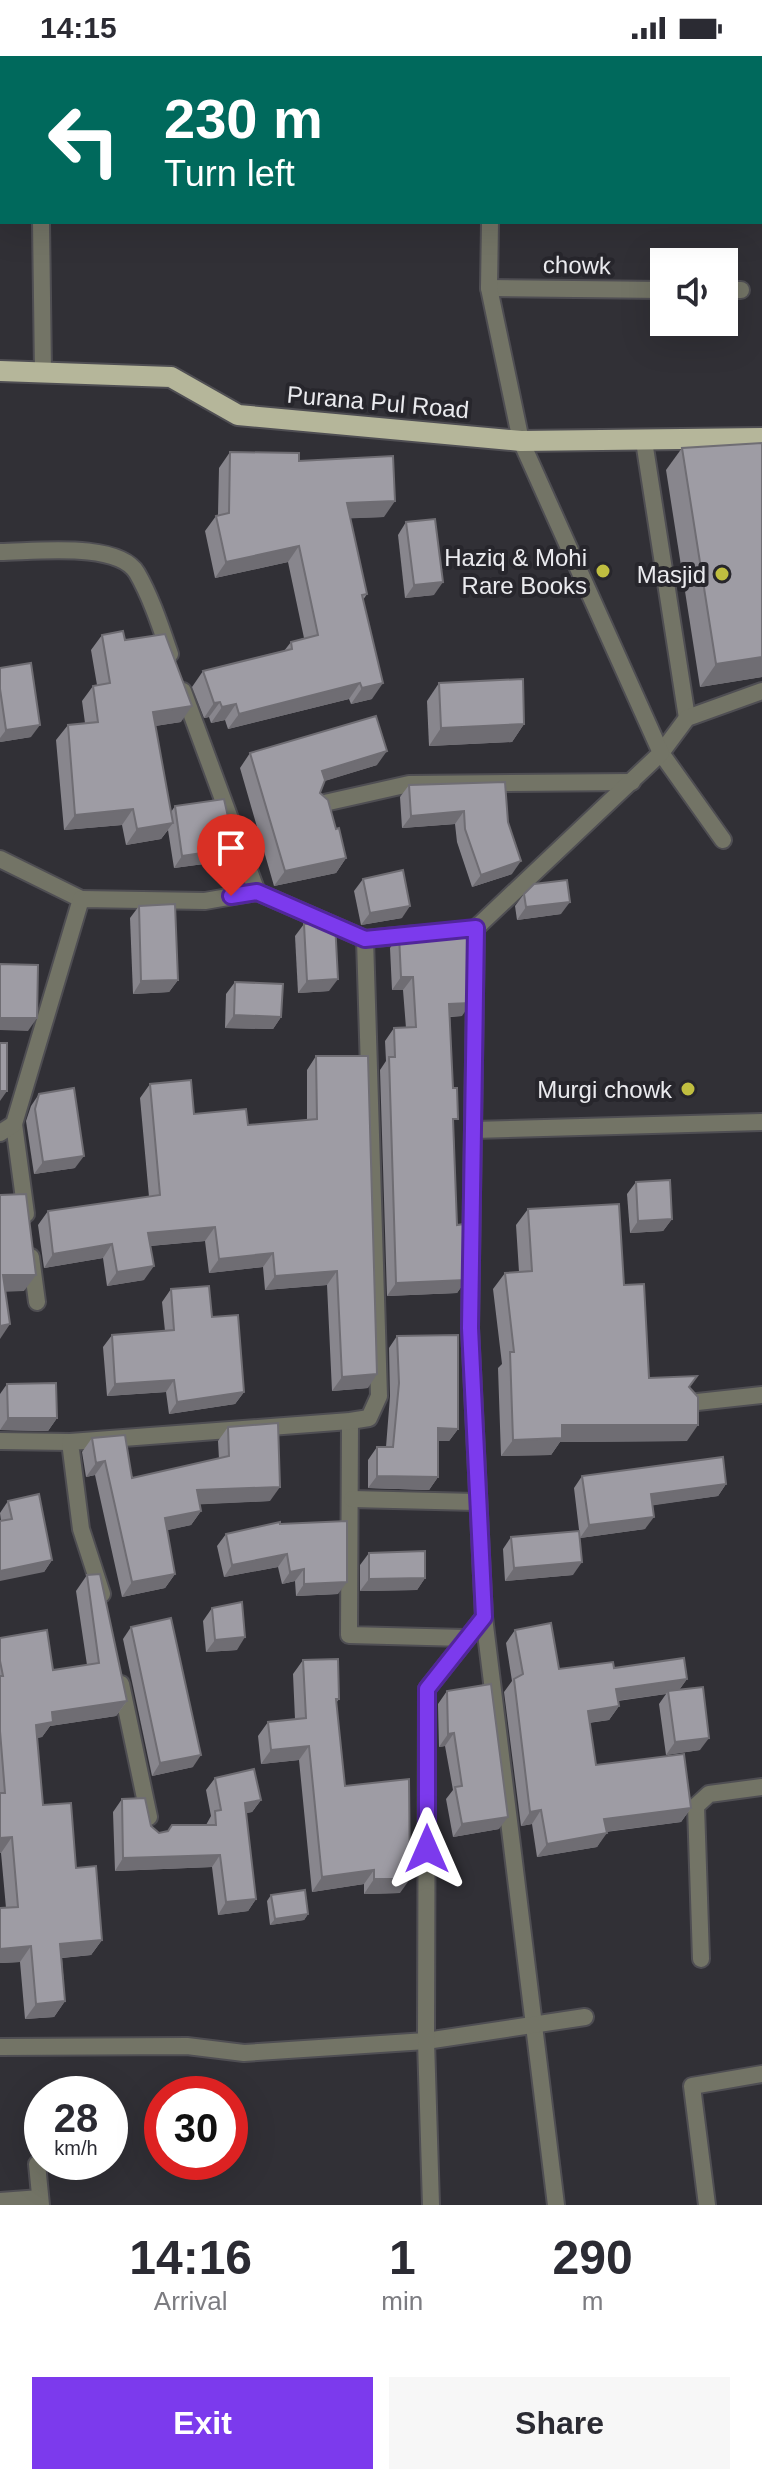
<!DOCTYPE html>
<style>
body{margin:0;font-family:Arial,sans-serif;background:#f7f7f7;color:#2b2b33;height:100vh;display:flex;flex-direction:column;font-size:30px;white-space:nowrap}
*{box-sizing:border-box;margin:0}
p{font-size:26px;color:#7c7c81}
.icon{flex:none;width:44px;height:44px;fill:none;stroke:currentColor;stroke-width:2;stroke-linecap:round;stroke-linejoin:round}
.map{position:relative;height:2149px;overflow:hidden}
.panel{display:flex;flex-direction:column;background:#fff;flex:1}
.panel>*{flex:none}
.top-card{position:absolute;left:0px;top:0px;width:762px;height:168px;box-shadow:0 8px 32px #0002;background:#00695c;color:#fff;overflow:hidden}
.fabs{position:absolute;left:650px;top:192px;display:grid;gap:16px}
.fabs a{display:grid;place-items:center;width:88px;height:88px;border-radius:0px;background:#fff;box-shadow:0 8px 32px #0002;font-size:40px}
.speed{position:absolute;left:24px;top:2020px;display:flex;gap:16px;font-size:40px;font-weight:700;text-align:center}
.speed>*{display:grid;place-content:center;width:104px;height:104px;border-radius:50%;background:#fff;box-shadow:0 8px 32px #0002;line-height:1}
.speed small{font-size:20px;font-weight:400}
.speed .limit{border:12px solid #d22;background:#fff;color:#111}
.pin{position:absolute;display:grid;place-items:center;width:68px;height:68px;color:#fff;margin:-82px -34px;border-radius:50% 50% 50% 0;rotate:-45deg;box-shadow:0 0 8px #0007}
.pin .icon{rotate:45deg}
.me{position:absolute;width:88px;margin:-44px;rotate:0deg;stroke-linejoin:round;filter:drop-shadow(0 0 6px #0008)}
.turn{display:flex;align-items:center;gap:28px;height:168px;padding:0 32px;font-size:36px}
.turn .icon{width:104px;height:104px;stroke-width:2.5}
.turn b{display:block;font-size:56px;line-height:68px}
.eta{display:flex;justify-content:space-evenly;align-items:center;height:136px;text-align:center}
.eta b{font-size:48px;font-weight:700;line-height:56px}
.primary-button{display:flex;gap:16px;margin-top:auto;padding:16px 32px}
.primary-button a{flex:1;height:92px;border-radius:0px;background:#7c3aed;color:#fff;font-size:32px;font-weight:700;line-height:92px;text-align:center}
.primary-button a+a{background:#f7f7f7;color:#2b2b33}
.status{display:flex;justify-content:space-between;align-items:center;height:56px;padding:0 40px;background:#fff;direction:ltr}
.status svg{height:22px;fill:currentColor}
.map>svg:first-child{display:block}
</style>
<div class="status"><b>14:15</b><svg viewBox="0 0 49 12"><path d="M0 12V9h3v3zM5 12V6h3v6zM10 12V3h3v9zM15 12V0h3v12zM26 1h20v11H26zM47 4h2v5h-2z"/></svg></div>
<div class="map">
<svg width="762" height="2149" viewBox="0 0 762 2149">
<rect width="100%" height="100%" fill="#313036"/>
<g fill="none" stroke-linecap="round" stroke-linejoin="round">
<defs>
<g id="minor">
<polyline points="121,2 121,0"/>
<polyline points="291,2 291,0"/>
<polyline points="497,2 498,0"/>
<polyline points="0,54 2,53"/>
<polyline points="41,166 43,316"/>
<polyline points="489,232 664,234"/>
<polyline points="724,234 741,234"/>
<polyline points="644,385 687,662"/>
<path d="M0,496C33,496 118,485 137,517C151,541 161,572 170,598"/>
<polyline points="183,635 257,836"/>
<polyline points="320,748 409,728 632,726"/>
<polyline points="723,784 661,697 687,662 762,635"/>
<polyline points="0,803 81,843"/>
<polyline points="14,1068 26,1158"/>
<polyline points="473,1074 762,1066"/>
<polyline points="0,1077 14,1068 81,843 205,845 257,836 365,883 418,878"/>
<polyline points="31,1201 37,1246"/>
<polyline points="688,1347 762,1339"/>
<polyline points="350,1365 349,1579 465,1582"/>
<polyline points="0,1385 70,1386"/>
<polyline points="352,1443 476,1446"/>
<polyline points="102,1538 81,1473 70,1386 350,1365 369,1362 379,1340 365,883"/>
<polyline points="484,1561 556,2149"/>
<polyline points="121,1628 149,1761"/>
<polyline points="701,1903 696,1750 709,1738 762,1731"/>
<polyline points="0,1991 187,1990 244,1997 426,1985 585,1961"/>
<polyline points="37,2108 41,2149"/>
<polyline points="0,2145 40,2142"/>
<polyline points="431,2149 426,1985 427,1633 484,1561 470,1272 476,872 661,697 521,385 489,232 490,166"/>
<polyline points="707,2149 692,2030 762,2018"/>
</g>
<polyline id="primary" points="0,315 171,321 238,359 521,385 762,382"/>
</defs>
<use href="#minor" stroke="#4f4e53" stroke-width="20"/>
<use href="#primary" stroke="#4f4e53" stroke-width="24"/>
<use href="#minor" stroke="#737466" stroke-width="16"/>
<use href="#primary" stroke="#b5b69a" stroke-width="20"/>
</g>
<g fill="#88868d">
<polygon points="682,392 762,621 700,631 666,414"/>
<polygon points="230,396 299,405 384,461 350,462 367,538 363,544 372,643 351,648 349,643 228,673 225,664 211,667 209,661 204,662 192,631 203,615 284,595 291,586 304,582 288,506 215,522 205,475 216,460 218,459 219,412"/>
<polygon points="406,466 434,539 405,542 398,479"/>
<polygon points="102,579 125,584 181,666 155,670 171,756 175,750 235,792 226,805 174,812 168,774 161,783 126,789 122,769 64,774 56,684 68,669 85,667 82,645 93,630 97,629 91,594"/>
<polygon points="0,612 31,681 0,686"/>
<polygon points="439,627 524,668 512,686 429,690 427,645"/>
<polygon points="250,697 377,709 324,725 320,737 336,773 346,802 336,817 274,830 240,712"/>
<polygon points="409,729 508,766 512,818 472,831 457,786 455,768 402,772 400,741"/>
<polygon points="363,823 402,862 361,869 354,835"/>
<polygon points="524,838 561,858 517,864 515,850"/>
<polygon points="139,850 178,924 169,936 133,938 130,862"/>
<polygon points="304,868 329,935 298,937 295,880"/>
<polygon points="399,879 462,960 450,961 457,1169 466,1224 457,1237 387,1240 380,1014 386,1005 385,985 394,972 406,972 403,934 392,934 390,892"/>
<polygon points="235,926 281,961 273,973 225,972 226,938"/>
<polygon points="316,1000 368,1332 332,1335 327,1229 265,1234 263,1211 209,1217 205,1185 150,1190 144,1224 107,1230 103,1202 44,1212 38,1169 48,1155 149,1141 140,1042 150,1028 194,1058 248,1069 307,1064 307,1014"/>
<polygon points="39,1038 75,1112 34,1118 26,1065 31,1050"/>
<polygon points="636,1126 672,1163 663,1175 630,1177 627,1138"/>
<polygon points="528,1153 624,1229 649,1322 689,1331 687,1385 560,1386 551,1399 501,1400 498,1312 502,1308 493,1233 505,1217 519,1216 516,1169"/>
<polygon points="171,1233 212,1261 244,1336 235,1348 169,1358 166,1336 107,1340 103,1291 112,1279 165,1275 162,1246"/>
<polygon points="397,1280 458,1373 449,1385 438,1385 438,1421 429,1434 368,1432 368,1404 377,1391 386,1391 390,1340 389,1292"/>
<polygon points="7,1328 57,1362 48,1375 0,1374 0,1338"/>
<polygon points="228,1371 270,1445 200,1448 201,1455 191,1469 167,1474 175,1518 165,1532 122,1541 95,1419 86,1421 82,1396 92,1382 132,1422 219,1403 218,1385"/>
<polygon points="582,1420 726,1428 718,1440 652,1449 645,1473 580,1482 574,1432"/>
<polygon points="8,1445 52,1504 44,1516 1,1465 0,1457"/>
<polygon points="280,1468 338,1538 296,1540 295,1525 282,1528 278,1511 224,1521 217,1490 226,1478"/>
<polygon points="511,1481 573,1519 505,1525 503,1493"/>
<polygon points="369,1497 425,1522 417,1534 360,1535 360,1509"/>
<polygon points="87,1519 127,1645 116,1660 50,1670 42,1681 37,1682 43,1749 76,1812 102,1884 91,1899 62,1902 65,1945 54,1961 25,1963 20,1906 0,1907 0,1852 6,1852 1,1797 0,1797 0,1582 53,1614 87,1609 76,1535"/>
<polygon points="212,1552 237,1594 206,1596 203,1565"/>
<polygon points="131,1571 193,1711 152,1720 123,1583"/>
<polygon points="515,1574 559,1613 614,1612 687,1623 679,1634 700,1694 666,1699 659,1648 666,1638 618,1645 619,1650 609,1664 589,1667 596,1709 691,1752 681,1766 606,1776 597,1791 537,1801 532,1768 521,1770 504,1636 512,1625 506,1587"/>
<polygon points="303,1604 339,1643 336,1647 345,1730 400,1837 364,1838 364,1828 312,1836 299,1704 261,1708 258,1680 268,1666 295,1663 293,1618"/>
<polygon points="447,1635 499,1773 453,1781 446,1743 453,1734 445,1690 439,1691 438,1648"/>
<polygon points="215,1722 261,1744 252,1756 246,1757 256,1843 248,1855 218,1859 212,1811 115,1815 113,1756 122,1743 159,1777 206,1769 211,1760 206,1734"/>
<polygon points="271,1839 308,1858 304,1864 270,1869 267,1845"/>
</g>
<g fill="#6f6d73">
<polygon points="395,445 384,461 336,463 347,447"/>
<polygon points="299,490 288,506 215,522 226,506"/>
<polygon points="443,526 434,539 405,542 414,529"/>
<polygon points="762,601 762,621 700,631 716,608"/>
<polygon points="360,627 349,643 228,673 239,658"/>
<polygon points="383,627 372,643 351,648 362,632"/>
<polygon points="220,646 209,661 204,662 214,647"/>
<polygon points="236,648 225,664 211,667 222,651"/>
<polygon points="192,650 181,666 142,672 153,656"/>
<polygon points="524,668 512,686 429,690 441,672"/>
<polygon points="40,669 31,681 0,686 0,682 6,674"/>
<polygon points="387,695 377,709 312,729 322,715"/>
<polygon points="133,753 122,769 64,774 75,759"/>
<polygon points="464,755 455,768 402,772 411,760"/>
<polygon points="173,767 161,783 126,789 137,773"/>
<polygon points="235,792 226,805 174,812 182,800"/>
<polygon points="346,802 336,817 274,830 285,815"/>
<polygon points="521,805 512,818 472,831 481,819"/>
<polygon points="570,846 561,858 517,864 526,851"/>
<polygon points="410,850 402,862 361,869 370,857"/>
<polygon points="401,921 413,921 403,934 392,934"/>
<polygon points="338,923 329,935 298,937 307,925"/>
<polygon points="178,924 169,936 133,938 141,925"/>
<polygon points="471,947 462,960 440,961 449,948"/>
<polygon points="234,959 281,961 273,973 225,972"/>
<polygon points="0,962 37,962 28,975 0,974"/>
<polygon points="0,1035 7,1035 0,1045"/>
<polygon points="84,1100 75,1112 34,1118 43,1106"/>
<polygon points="672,1163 663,1175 630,1177 638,1165"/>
<polygon points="215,1171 205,1185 138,1191 148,1177"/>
<polygon points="112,1188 103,1202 44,1212 53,1198"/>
<polygon points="273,1197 263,1211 209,1217 219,1203"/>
<polygon points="154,1210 144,1224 107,1230 117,1216"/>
<polygon points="337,1215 327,1229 265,1234 275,1220"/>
<polygon points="3,1219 36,1219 24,1235 0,1236"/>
<polygon points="466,1224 457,1237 387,1240 396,1227"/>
<polygon points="10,1268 0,1283 0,1270"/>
<polygon points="377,1318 368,1332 332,1335 342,1321"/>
<polygon points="174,1324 166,1336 107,1340 115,1328"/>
<polygon points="244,1336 235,1348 169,1358 177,1346"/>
<polygon points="8,1362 57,1362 48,1375 0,1374"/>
<polygon points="562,1369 698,1369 687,1385 560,1386 551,1399 501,1400 513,1384"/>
<polygon points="438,1372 458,1373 449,1385 430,1385"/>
<polygon points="105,1405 95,1419 86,1421 96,1407"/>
<polygon points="377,1420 438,1421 429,1434 368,1432"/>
<polygon points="726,1428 718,1440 642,1451 651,1438"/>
<polygon points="280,1431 270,1445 187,1449 197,1434"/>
<polygon points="201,1455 191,1469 155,1477 165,1462"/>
<polygon points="654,1461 645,1473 580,1482 589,1469"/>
<polygon points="287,1498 278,1511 224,1521 232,1509"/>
<polygon points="52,1504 44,1516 0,1525 0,1515"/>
<polygon points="582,1506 573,1519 505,1525 514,1512"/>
<polygon points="304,1513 295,1525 282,1528 290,1516"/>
<polygon points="175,1518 165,1532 122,1541 132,1526"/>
<polygon points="425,1522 417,1534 360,1535 369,1523"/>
<polygon points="347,1526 338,1538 296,1540 304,1528"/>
<polygon points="245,1581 237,1594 206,1596 215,1584"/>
<polygon points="687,1623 677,1637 668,1635 666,1638 607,1646 616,1633"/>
<polygon points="127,1645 116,1660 50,1670 42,1681 25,1684 36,1669 52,1656"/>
<polygon points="619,1650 609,1664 578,1668 588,1655"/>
<polygon points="454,1677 445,1690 439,1691 448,1678"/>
<polygon points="709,1682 700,1694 666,1699 675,1686"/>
<polygon points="309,1690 299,1704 261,1708 271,1694"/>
<polygon points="201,1699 193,1711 152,1720 160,1707"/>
<polygon points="261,1744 252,1756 236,1759 245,1747"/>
<polygon points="691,1752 681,1766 595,1777 604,1763"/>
<polygon points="541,1754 532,1768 521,1770 530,1756"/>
<polygon points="508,1761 499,1773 453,1781 462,1768"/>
<polygon points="607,1777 597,1791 537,1801 547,1788"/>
<polygon points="12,1781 1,1797 0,1797 0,1782"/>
<polygon points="220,1799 212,1811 115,1815 123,1802"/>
<polygon points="374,1814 364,1828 312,1836 322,1821"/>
<polygon points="374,1823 410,1823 400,1837 364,1838"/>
<polygon points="256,1843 248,1855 218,1859 226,1846"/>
<polygon points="308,1858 304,1864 270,1869 275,1863"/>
<polygon points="102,1884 91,1899 50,1903 60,1888"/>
<polygon points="31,1890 20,1906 0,1907 0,1893"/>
<polygon points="65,1945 54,1961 25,1963 36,1948"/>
</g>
<g fill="#9e9ca4" stroke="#6f6d73" stroke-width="2">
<polygon points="762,387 762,601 716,608 682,392"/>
<polygon points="230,396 299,397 299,405 393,400 395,445 347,447 367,538 362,539 383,627 362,632 360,627 239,658 236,648 222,651 220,646 214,647 203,615 292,593 291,586 318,579 299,490 226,506 216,460 229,457"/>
<polygon points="435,463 443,526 414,529 406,466"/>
<polygon points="123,575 125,584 165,578 192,650 153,656 173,767 137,773 133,753 75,759 68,669 98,666 93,630 110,627 102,579"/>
<polygon points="31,607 40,669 6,674 0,633 0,612"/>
<polygon points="523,623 524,668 441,672 439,627"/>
<polygon points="376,660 387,695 322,715 325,724 320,737 328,744 336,773 339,772 346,802 285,815 250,697"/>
<polygon points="505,726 508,766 521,805 481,819 465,773 464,755 411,760 409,729"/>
<polygon points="224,743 235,792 182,800 175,750"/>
<polygon points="403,814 410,850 370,857 363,823"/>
<polygon points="567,824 570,846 526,851 524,838 534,828"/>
<polygon points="175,848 178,924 141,925 139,850"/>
<polygon points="335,866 338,923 307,925 304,868"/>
<polygon points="455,873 474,876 471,947 449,948 453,1032 457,1032 458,1063 453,1063 457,1169 464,1168 466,1224 396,1227 389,1001 395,1001 394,972 416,971 413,921 401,921 399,879"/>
<polygon points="0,908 38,909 37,962 0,962"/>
<polygon points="235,926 283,928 281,961 234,959"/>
<rect x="0" y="987" width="7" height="48"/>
<polygon points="316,1000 368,1000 377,1318 342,1321 337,1215 275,1220 273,1197 219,1203 215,1171 148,1177 154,1210 117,1216 112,1188 53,1198 48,1155 160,1139 150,1028 191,1024 194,1058 246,1053 248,1069 317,1063"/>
<polygon points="74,1032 84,1100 43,1106 35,1053 39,1038"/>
<polygon points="670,1124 672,1163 638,1165 636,1126"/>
<polygon points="26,1138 36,1219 3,1219 10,1268 0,1270 0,1139"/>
<polygon points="619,1148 624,1229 644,1228 649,1322 697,1320 689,1331 698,1341 698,1369 562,1369 562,1382 513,1384 510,1296 514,1296 505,1217 532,1215 528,1153"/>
<polygon points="209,1230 212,1261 238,1259 244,1336 177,1346 174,1324 115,1328 112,1279 174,1274 171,1233"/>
<polygon points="458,1279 458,1373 438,1372 438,1421 377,1420 377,1391 393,1391 399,1327 397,1280"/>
<polygon points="56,1327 57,1362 8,1362 7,1328"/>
<polygon points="278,1367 280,1431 197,1434 201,1455 165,1462 175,1518 132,1526 105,1405 96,1407 92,1382 125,1379 132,1422 229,1400 228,1371"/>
<polygon points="723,1401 726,1428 651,1438 654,1461 589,1469 582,1420"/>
<polygon points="39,1438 52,1504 0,1515 0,1465 12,1463 8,1445"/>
<polygon points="347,1465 347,1526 304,1528 304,1513 290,1516 287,1498 232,1509 226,1478 280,1466 280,1468"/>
<polygon points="579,1475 582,1506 514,1512 511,1481"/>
<polygon points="425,1495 425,1522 369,1523 369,1497"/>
<polygon points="100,1518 127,1645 52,1656 53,1666 36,1669 43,1749 71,1747 76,1812 96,1810 102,1884 60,1888 65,1945 36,1948 31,1890 0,1893 0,1852 18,1851 12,1781 0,1782 0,1737 5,1737 0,1675 0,1620 3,1620 0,1605 0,1582 47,1574 53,1614 99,1607 87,1519"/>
<polygon points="242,1546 245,1581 215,1584 212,1552"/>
<polygon points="171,1562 201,1699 160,1707 131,1571"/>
<polygon points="551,1567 559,1613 613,1606 614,1612 684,1602 687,1623 616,1633 619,1650 588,1655 596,1709 684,1698 691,1752 604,1763 607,1777 547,1788 541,1754 530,1756 514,1623 523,1618 515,1574"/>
<polygon points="338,1603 339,1643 336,1643 345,1730 409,1723 410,1823 374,1823 374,1814 322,1821 309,1690 271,1694 268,1666 306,1662 303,1604"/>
<polygon points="491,1628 508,1761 462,1768 455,1731 462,1730 454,1677 448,1678 447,1635"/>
<polygon points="703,1631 709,1682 675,1686 668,1635"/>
<polygon points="254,1713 261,1744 245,1747 256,1843 226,1846 220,1799 123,1802 122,1743 145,1742 151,1770 159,1777 168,1775 172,1769 216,1769 215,1755 221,1754 215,1722"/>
<polygon points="305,1834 308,1858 275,1863 271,1839"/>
</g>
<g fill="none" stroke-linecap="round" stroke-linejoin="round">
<defs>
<polyline id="route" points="231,840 257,836 365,883 476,872 470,1272 484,1561 427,1633 427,1793"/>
</defs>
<use href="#route" stroke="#51269a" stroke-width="20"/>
<use href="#route" stroke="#7c3aed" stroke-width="14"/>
</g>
<g fill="#c0be40" stroke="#27262c" stroke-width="3">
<circle cx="603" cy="515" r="8"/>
<circle cx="722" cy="518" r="8"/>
<circle cx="688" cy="1033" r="8"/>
</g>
<g text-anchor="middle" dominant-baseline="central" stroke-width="8" stroke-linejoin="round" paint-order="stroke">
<g font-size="24" fill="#eaeaee" stroke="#27262c">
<text transform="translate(577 209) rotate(1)">chowk</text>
<text transform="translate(378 346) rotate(5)">Purana Pul Road</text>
</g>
<g font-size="24" fill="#eaeaee" stroke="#27262c" text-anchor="end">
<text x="587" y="501">Haziq &amp; Mohi<tspan x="587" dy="28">Rare Books</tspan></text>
<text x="706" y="518">Masjid</text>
<text x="672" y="1033">Murgi chowk</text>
</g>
</g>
</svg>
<div class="fabs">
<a><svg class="icon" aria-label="sound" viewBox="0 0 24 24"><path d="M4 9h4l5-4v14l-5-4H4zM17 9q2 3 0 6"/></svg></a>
</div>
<div class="speed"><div>28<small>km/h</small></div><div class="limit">30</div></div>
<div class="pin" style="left:231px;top:840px;background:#d93025"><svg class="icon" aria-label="arrive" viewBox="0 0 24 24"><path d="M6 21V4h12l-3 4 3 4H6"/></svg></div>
<svg class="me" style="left:427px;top:1793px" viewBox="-20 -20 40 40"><path d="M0-17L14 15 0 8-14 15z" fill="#7c3aed" stroke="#fff" stroke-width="4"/></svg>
<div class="top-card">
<div class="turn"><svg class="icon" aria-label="left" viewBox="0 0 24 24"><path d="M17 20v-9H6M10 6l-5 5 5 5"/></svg><div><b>230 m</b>Turn left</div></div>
</div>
</div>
<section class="panel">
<div class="eta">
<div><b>14:16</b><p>Arrival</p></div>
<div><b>1</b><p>min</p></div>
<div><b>290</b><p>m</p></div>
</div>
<div class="primary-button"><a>Exit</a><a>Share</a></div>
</section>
